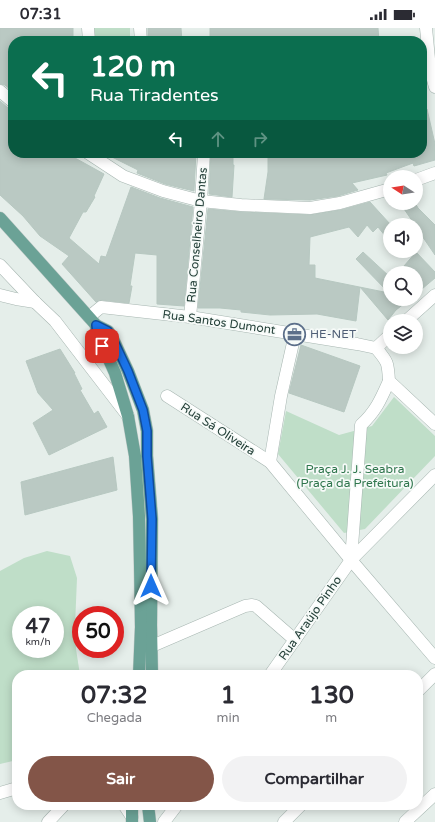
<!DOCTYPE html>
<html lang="pt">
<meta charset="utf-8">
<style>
body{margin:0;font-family:"Varela Round",sans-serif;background:#f2f2f3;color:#2b2b33;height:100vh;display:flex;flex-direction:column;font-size:15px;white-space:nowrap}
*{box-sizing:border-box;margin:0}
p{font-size:13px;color:#7c7c81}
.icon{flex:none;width:22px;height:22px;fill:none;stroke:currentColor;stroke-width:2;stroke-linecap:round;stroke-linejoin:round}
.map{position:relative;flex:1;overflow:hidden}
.drawer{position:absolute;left:12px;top:642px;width:411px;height:140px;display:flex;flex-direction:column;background:#fff;border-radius:16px;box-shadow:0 2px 10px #0003}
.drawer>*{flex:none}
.banner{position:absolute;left:8px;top:8px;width:419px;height:122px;border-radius:16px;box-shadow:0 2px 10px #0003;background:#0b6e4f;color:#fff;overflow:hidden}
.needle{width:26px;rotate:282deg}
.fabs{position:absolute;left:383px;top:142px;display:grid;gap:8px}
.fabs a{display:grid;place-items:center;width:40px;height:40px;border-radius:50%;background:#fff;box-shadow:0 2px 10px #0003;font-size:20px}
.speed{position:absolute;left:12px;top:578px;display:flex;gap:8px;font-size:20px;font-weight:700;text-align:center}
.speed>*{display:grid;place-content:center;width:52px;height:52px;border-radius:50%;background:#fff;box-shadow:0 2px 10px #0003;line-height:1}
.speed small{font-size:10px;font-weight:400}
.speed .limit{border:6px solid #d22;background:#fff;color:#111}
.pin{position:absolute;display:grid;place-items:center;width:34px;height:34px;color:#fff;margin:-17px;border-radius:8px;box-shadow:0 2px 6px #0006}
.me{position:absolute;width:44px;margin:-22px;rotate:0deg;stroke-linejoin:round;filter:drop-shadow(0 0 3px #0008)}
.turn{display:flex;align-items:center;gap:14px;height:84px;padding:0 16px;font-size:18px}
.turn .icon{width:52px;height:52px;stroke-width:2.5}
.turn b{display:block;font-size:28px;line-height:34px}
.lanes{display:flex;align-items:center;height:38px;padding:0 16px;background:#0003;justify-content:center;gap:20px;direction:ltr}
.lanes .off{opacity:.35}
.eta{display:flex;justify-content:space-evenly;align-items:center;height:68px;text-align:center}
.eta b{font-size:24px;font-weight:700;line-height:28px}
.cta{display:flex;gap:8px;margin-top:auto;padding:8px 16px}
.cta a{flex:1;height:46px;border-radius:24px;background:#835548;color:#fff;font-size:16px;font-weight:700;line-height:46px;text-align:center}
.cta a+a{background:#f2f2f3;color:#2b2b33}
.status{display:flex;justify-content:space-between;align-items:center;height:28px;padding:0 20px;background:#fff;direction:ltr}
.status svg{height:11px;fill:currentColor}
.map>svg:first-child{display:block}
</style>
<div class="status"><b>07:31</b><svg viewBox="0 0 49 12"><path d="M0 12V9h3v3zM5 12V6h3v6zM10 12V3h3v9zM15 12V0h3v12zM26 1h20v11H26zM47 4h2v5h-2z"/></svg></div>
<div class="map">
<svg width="435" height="794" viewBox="0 0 435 794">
<rect width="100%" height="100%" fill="#e5eeea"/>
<g fill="#bfdec8" fill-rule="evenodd">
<rect x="94" y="0" width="36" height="13"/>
<polygon points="394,369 435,408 435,428 365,501 344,505 278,426 286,383 339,407 372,398"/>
<path d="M47,523L70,528L77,550L75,598L76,621L80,647H17V732L0,736V543L24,530ZM21,587H55V621H21Z"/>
</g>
<g fill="#bac9c3" stroke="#b7c8c1">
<polygon points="0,0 73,0 73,13 13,13 13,64 5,57 0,56"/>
<polygon points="148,0 181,0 182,13 148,13"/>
<polygon points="210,0 378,0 379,13 210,13"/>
<polygon points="0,73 8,80 13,81 13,125 68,125 75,130 104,146 94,168 95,169 86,184 83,184 69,210 99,236 101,228 106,229 131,159 160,170 193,179 184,278 157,276 157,227 135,225 130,258 132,258 129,275 102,272 96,274 62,236 69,228 40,208 23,188 0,167"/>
<polygon points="422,81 427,81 435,116 435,132 414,138 413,135 386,145 387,147 352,155 358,162 338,168 310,172 264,171 268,144 268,125 422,125"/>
<polygon points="104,125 196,125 194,163 165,156 137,145 138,142"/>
<polygon points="211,125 233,125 233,137 234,137 232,169 209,166"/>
<polygon points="370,174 390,196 390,214 378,199 373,204 367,197 358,209 349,199 310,209 309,237 315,237 315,250 389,265 356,231 363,224 390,249 390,271 410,271 396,282 388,292 360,259 356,293 317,286 270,287 241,284 241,282 220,280 198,280 208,181 240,184 310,187 341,182"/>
<polygon points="400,175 415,175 418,180 435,197 435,227 416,199 416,197 415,197"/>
<polygon points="416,224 435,244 435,250 416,266 416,245 398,245"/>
<polygon points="301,317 360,338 344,384 289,365"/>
<polygon points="60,321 75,345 74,345 82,361 80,362 94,386 98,383 107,399 49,427 33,395 53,382 38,365 26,333"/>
<polygon points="113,429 117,462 25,487 21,454"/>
</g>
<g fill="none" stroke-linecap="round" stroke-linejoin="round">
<defs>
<g id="minor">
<polyline points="88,0 89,13"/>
<polyline points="140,0 141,13"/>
<polyline points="426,0 430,41 435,59"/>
<polyline points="0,63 13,74"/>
<polyline points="88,125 123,148 163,163 201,173 241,177 310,180 340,175 390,161"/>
<polyline points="416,152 435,145"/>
<polyline points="0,237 35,274 55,293 128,388"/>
<polyline points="0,267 16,271 35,274"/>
<polyline points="89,289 101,279 190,289 357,316 376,320"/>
<polyline points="190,289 201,173 204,125"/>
<polyline points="406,293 435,267"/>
<path d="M376,320C388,334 388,335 389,353L435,396"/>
<polyline points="376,320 390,307"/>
<polyline points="167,368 270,434 351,532 435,630"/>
<polyline points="270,434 281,368 295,306"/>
<path d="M351,532L361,397C376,383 381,371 389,353"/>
<polyline points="143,618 152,618 245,578 252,577 256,578 295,612"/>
<polyline points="270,647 351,532 435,447"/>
<polyline points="418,663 435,646"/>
<polyline points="0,765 17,760"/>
<polyline points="124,777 132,789"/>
<polyline points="48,794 64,777"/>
<polyline points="164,794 177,777"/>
<polyline points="284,794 301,777"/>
<polyline points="405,794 435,766"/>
</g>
<g id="major">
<polyline points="0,190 96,297 108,303 113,311 128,343 143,382 147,403 147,428 152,491 151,597 152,647"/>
<polyline points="96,297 97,308 107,327 115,345 128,388 135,428 139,488 140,538 141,599 139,647"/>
<polyline points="132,777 132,794"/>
<polyline points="148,777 150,794"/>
</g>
</defs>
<use href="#minor" stroke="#a7b6b1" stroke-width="13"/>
<use href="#major" stroke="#c2cac8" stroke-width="13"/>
<use href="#minor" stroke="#fff" stroke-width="12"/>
<use href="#major" stroke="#6ba296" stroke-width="12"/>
</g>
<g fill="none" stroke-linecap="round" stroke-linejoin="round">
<defs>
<polyline id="route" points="102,318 97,308 96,297 108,303 113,311 128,343 143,382 147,403 147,428 152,491 151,558"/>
</defs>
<use href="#route" stroke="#114b97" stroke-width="10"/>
<use href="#route" stroke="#1a73e8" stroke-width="7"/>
</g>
<defs>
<symbol id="office-ring" viewBox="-11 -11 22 22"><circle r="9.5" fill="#f6faf8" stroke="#5c6f8a" stroke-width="1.5"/><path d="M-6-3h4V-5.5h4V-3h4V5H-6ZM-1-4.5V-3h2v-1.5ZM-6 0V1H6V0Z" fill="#5c6f8a"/></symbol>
</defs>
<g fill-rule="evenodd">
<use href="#office-ring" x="282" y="294" width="25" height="25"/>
</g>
<g text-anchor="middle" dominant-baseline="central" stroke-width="3.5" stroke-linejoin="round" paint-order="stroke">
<g font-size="12" fill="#244039" stroke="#f6faf8">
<text transform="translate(197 207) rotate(-85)">Rua Conselheiro Dantas</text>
<text transform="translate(219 294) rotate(8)">Rua Santos Dumont</text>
<text transform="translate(218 401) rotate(33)">Rua Sá Oliveira</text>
<text transform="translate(310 590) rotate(-55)">Rua Araújo Pinho</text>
</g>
<g font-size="12" fill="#4e5e75" stroke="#f6faf8" text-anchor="start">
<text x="310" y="306">HE-NET</text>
</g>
<g font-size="12" fill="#2f764d" stroke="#f6faf8">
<text x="355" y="441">Praça J. J. Seabra<tspan x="355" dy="14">(Praça da Prefeitura)</tspan></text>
</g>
</g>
</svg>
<div class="fabs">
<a><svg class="needle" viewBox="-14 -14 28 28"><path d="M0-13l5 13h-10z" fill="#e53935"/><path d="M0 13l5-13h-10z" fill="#7c7c81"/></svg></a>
<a><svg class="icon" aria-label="sound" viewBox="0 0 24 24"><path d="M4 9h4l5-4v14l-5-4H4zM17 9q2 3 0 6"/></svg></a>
<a><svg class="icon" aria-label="search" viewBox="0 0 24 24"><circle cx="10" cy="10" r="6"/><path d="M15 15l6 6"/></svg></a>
<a><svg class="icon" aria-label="layers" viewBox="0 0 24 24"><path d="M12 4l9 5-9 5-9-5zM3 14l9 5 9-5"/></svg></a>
</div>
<div class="speed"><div>47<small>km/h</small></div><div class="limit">50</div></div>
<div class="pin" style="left:102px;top:318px;background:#d93025"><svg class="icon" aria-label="arrive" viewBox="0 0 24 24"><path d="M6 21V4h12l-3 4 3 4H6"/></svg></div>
<svg class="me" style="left:151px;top:558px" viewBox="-20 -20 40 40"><path d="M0-17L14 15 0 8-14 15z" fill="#1a73e8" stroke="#fff" stroke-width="4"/></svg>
<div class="banner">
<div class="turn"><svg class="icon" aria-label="left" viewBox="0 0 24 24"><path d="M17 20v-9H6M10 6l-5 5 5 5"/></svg><div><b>120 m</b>Rua Tiradentes</div></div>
<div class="lanes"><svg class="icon" aria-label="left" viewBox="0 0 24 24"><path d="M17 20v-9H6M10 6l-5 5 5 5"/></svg><svg class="icon off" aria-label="ahead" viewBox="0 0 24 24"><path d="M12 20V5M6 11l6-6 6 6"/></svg><svg class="icon off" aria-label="right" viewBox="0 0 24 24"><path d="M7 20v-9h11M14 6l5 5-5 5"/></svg></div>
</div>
<section class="drawer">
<div class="eta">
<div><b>07:32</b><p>Chegada</p></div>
<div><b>1</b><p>min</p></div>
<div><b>130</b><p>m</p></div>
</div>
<div class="cta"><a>Sair</a><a>Compartilhar</a></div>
</section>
</div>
